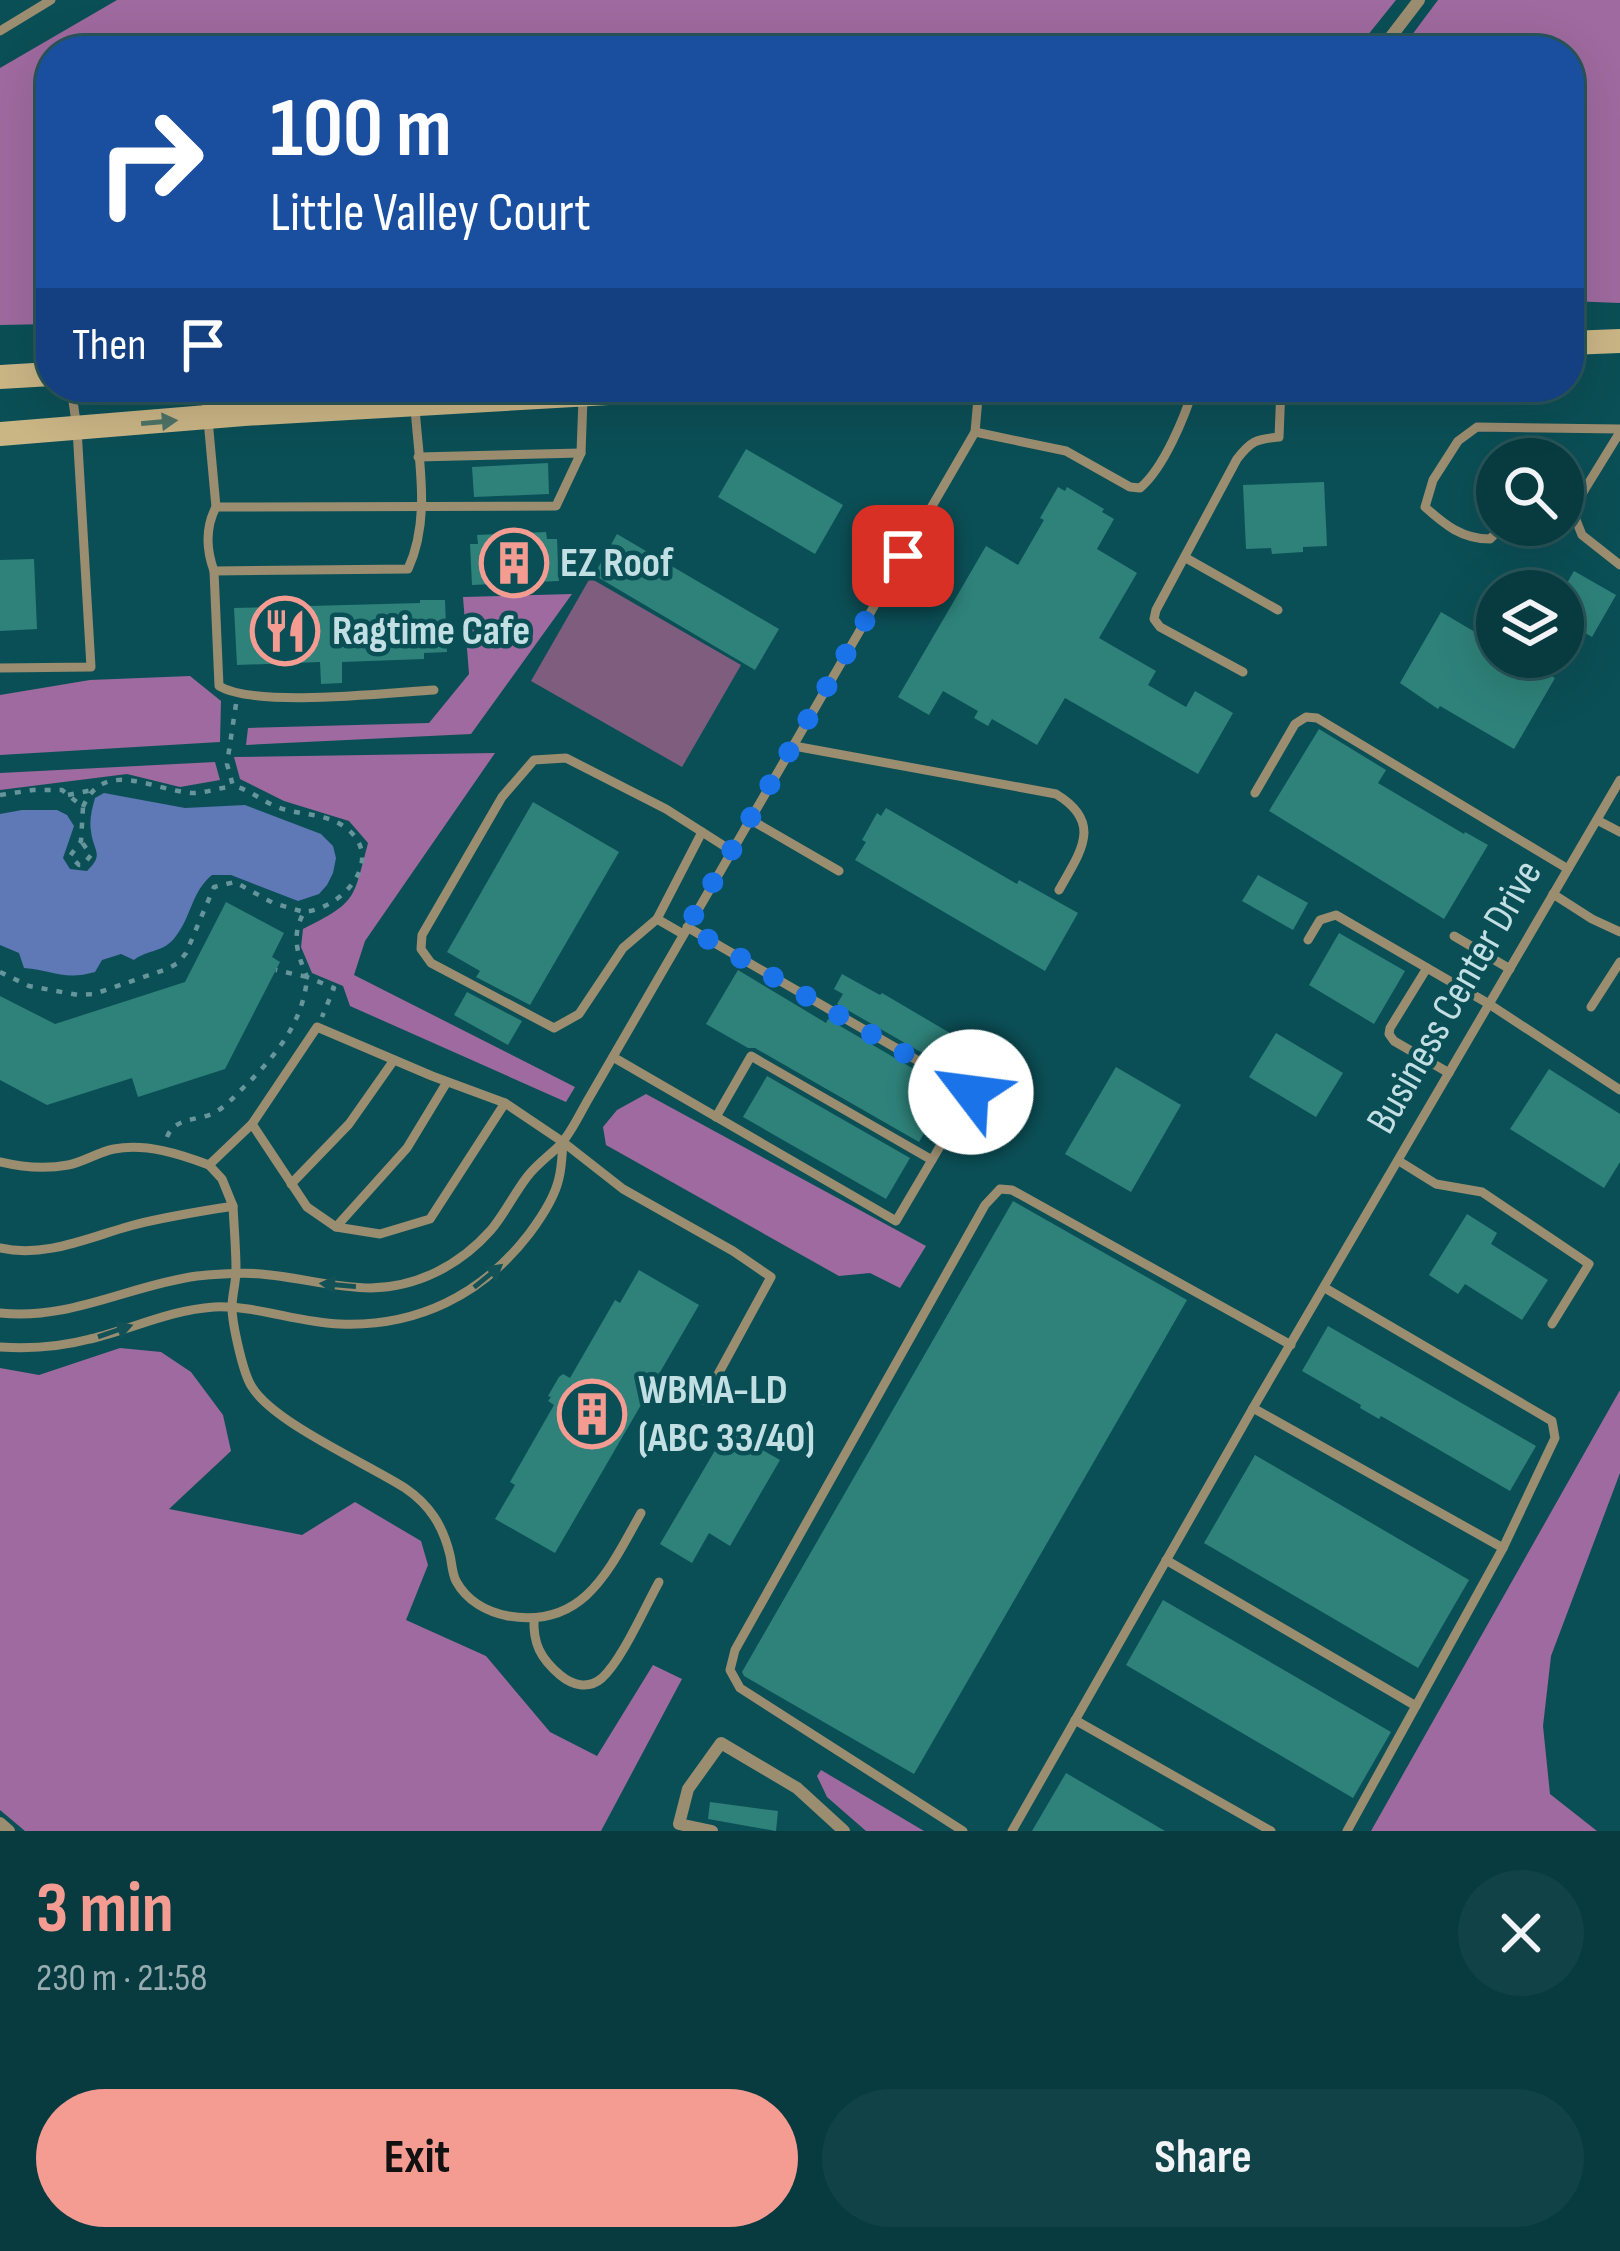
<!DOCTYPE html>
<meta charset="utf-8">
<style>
body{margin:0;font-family:"Sofia Sans Condensed",sans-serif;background:#114247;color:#f1f3f6;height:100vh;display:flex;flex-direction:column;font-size:45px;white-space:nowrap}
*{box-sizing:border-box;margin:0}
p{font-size:39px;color:#98adb1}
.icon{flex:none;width:66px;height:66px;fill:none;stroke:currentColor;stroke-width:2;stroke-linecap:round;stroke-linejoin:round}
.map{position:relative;height:1831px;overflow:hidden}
.sheet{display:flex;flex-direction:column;background:#083b40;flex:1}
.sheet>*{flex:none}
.banner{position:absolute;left:36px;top:36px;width:1548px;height:366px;border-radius:48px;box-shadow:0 12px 48px #0002,0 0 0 3px #295559;background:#1a4fa0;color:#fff;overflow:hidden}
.fabs{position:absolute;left:1476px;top:438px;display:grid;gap:24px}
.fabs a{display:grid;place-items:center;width:108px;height:108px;border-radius:50%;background:#083b40;box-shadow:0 12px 48px #0002,0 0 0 3px #295559;font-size:60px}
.pin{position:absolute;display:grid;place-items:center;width:102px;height:102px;color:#fff;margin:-51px;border-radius:24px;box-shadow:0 6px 18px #0006}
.me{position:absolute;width:132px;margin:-66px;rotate:300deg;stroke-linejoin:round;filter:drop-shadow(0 0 9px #0008)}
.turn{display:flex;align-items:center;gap:42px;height:252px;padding:0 36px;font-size:54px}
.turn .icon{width:156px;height:156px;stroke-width:2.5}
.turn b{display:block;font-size:84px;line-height:102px}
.then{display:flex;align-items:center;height:114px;padding:0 36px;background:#0003;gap:24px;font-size:45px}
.round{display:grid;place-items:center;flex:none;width:126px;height:126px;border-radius:63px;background:#114247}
.head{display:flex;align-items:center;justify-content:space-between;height:204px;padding:0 36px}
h1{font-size:72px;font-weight:700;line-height:90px;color:#f59c92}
.primary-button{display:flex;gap:24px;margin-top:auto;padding:24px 36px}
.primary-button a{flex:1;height:138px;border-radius:72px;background:#f59c92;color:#111;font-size:48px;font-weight:700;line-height:138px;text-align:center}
.primary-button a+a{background:#114247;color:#f1f3f6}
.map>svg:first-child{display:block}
</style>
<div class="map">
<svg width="1620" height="1831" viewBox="0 0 1620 1831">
<rect width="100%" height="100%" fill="#0b4f56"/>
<polygon fill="#7f5d7f" points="590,578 741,665 682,767 531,681"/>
<g fill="#9f6a9f">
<polygon points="117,0 1396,0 1355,51 51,51 51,324 0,325 0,68"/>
<polygon points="1438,0 1620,0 1620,303 1569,301 1569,51 1400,51"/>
<polygon points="572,594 471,734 246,745 248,728 429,723 469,674 463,597"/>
<polygon points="190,676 221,701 220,742 0,755 0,695 90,680"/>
<path d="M495,753L365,941L354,975L575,1087L566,1102L350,1006L343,986L312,973L301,947L303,929C357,902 353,900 368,843L349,821L284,801L240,779L234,757Z"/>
<polygon points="215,762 220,780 180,787 127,774 0,790 0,773"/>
<polygon points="646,1094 926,1246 900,1288 870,1273 839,1276 606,1145 603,1127 617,1110"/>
<polygon points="120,1348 161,1352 191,1372 223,1415 231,1451 169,1509 302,1535 355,1502 421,1541 428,1565 406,1620 486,1656 550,1732 597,1756 653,1665 682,1679 601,1831 25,1831 0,1810 0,1368 39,1375"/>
<polygon points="1620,1390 1620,1473 1551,1656 1543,1726 1550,1794 1597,1831 1371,1831"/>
<polygon points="821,1770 924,1831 866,1831 827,1797 817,1776"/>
</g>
<path fill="#5f78b6" d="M104,793L185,808L245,805L321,834L333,846L336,858L333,873L327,885L319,894L298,901L231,875H212C192,891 191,917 176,936C164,953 148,949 134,960L121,954L102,960L95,972C64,981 52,970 24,968L19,953L0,945V814L22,810H57L67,815L74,826L63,858L70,869L87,871C105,854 93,851 91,831C89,820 92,809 95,798Z"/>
<g fill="#2e827a">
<polygon points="746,449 843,505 815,554 718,497"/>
<polygon points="548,463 549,494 474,497 472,467"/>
<polygon points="1324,482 1327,546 1303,547 1303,552 1272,554 1271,548 1246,549 1243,485"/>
<polygon points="1058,487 1065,491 1067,487 1104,509 1102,512 1114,519 1097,549 1137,573 1099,638 1156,671 1148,685 1186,707 1195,691 1233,713 1198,774 1065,698 1037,745 992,719 988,726 974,718 978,711 943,691 929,715 898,697 986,546 1018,565 1044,520 1040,518"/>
<polygon points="546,532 547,539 557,539 559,581 472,585 470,544 478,544 477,535"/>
<polygon points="617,534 779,629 755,670 594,575"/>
<polygon points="34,559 37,629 0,631 0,560"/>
<polygon points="1574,571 1616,595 1592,637 1563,620 1563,590"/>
<polygon points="420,600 445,600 447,652 424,653 424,659 342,662 342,683 321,684 320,662 237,665 234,608 420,603"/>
<polygon points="1441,612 1497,645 1497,657 1518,657 1555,678 1514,749 1440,706 1438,709 1400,683"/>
<polygon points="1319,729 1386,770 1378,783 1464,834 1465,832 1488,845 1444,919 1269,811"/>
<polygon points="533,802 619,852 530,1005 476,977 480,971 447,952"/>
<polygon points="886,808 1017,884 1019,880 1078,913 1045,971 855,860 866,842 862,840 877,813 881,816"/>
<polygon points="1258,875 1308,903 1293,930 1242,901"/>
<polygon points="226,902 284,933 272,957 280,962 225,1069 138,1097 132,1078 47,1105 0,1080 0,996 55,1024 185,982"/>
<polygon points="1339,933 1405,971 1374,1024 1309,985"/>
<polygon points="738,970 826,1023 828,1019 950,1090 919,1142 755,1048 748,1048 706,1024"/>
<polygon points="842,974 880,995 882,993 1023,1076 1009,1099 961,1070 959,1074 837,1004 843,994 834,989"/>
<polygon points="467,992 522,1021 508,1045 454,1015"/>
<polygon points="1276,1033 1343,1073 1316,1117 1249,1077"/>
<polygon points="1116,1067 1181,1105 1131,1192 1065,1154"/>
<polygon points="1549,1069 1620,1114 1620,1162 1604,1188 1510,1129"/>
<polygon points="767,1076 910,1158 886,1199 743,1117"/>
<polygon points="1013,1201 1187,1300 914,1774 744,1676 742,1672"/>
<polygon points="1467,1214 1497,1233 1491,1244 1548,1280 1522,1320 1465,1284 1458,1294 1429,1275"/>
<polygon points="639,1270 699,1305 555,1553 495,1519 515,1485 510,1482 554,1405 548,1401 551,1397 548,1396 559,1377 563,1374 570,1378 615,1300 620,1303"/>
<polygon points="1328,1326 1536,1446 1510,1491 1381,1416 1379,1419 1360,1408 1361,1405 1302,1371"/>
<polygon points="727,1430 780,1460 730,1546 709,1533 692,1563 660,1544"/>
<polygon points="1255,1455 1469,1580 1418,1668 1204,1543"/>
<polygon points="1163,1600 1391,1732 1353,1798 1126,1665"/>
<polygon points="1066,1773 1165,1831 1032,1831"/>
<polygon points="710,1802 778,1811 776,1831 708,1819"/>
</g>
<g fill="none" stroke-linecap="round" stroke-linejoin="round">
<g stroke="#66969c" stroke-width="4.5" stroke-dasharray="6 9" stroke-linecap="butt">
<path d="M236,704L227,764L233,786C249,789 260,800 275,806C297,816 326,812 346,828C386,858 344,908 304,912C291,936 297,953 307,977L334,988L322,1017"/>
<polyline points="0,795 33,790 62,790 83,807 81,841 70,856 79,865 83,865 91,855 81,841"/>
<polyline points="68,795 92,790"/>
<path d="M83,807C104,757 154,791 193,793C206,793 217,788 230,787"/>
<polyline points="0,972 29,986 78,995 94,994 167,969 178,963 186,953 214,887 235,882 273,903 304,912"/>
<path d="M167,1137C175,1117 197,1121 214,1113C225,1107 234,1097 243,1088C274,1058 304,1022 307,977L276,970"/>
</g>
<g stroke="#9b8d70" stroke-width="9">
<polyline points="0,31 51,0"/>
<polyline points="205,387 216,507 556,506 581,453 583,398"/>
<path d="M975,432L1066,451L1130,487L1140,488C1164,468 1185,416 1194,387"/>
<polyline points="1620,432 1572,510 1582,535 1620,565"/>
<polyline points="418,457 581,453"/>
<path d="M216,507C205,528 206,549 214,571L408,569C434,513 415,447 414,387"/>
<path d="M1504,525L1490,539C1462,539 1445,525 1425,507L1433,480L1458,441L1477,427L1620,429"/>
<polyline points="1186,558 1278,610"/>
<path d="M214,571L219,686C256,708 386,693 434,690"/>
<polyline points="0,668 91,667 77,429 71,387"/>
<path d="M1243,672L1160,627L1154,619L1156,610L1237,459C1251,441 1256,439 1279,437L1281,387"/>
<path d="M794,746L1056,794C1104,823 1080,852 1059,890"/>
<polyline points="1255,793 1295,724 1306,717 1317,718 1568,869"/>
<polyline points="751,820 839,871"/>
<polyline points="1597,820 1620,832"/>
<polyline points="1553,894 1592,919 1620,932"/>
<polyline points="657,919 702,832"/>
<polyline points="683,934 657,919 623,948 579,1014 554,1028 431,963 421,949 422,935 502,797 534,760 566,758 666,809 732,851"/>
<polyline points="1454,936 1510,969"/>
<polyline points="1308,940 1320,920 1336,915 1489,1004 1620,1090"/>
<polyline points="1427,968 1390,1028 1389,1034 1394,1041 1449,1073"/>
<polyline points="1591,1007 1620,962"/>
<polyline points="613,1057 896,1221 972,1092 687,927"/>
<polyline points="716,1117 751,1056 932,1160"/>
<polyline points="252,1124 307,1207 336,1227 380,1234 430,1219 505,1103"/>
<polyline points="1399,1161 1436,1184 1482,1192 1589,1264 1552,1324"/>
<path d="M0,1162C21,1167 47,1169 68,1165C84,1162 98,1152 114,1149C146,1143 180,1154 209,1165"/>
<polyline points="291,1184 349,1124 394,1060"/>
<polyline points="233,1206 222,1179 209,1165 252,1124 317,1027 432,1076 505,1103 563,1142 623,1189 733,1251 771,1277 704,1400"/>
<polyline points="336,1227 407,1148 447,1082"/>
<path d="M0,1248C45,1258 87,1238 130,1226C163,1217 198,1212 233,1206C234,1227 236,1249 236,1270C236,1283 232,1295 232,1307C232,1323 243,1374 252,1387C274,1423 368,1464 405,1488C430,1505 443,1526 450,1555C452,1564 452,1573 456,1581C467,1601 487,1612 508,1616C584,1629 609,1570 641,1513"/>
<polyline points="1325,1288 1552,1421 1555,1438 1503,1548 1347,1831"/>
<path d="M0,1313C69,1321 130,1285 197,1276C218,1274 240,1272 261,1274C298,1277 334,1288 371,1288C418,1287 460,1265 491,1230C505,1213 514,1194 527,1177C537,1164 549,1156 560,1145C572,1132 580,1113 589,1098L975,432L979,387"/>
<path d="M0,1347C31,1349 60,1347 90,1339C132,1329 170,1310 214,1307C256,1305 298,1323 340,1324C417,1327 482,1295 529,1234C541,1218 555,1197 559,1178C562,1166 562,1154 563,1142"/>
<polyline points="1253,1408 1503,1548"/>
<polyline points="1166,1560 1416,1706"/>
<path d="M534,1619C533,1643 540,1658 560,1675C572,1685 588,1690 602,1678C622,1660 645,1607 659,1582"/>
<polyline points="1075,1720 1271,1831"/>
<polyline points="963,1831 740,1688 730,1670 735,1650 985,1205 1000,1189 1012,1190 1291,1345"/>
<polyline points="1012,1831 1253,1408 1620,780"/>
</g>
<g stroke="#9b8d70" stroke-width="12">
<polyline points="1380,51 1419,0"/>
<polyline points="0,1823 9,1831"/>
<polyline points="712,1831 679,1824 688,1789 721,1743 797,1788 844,1831"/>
</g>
<g stroke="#cab585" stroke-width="24">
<polyline points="1569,343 1620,341"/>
<polyline points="0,377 51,374"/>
<polyline points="0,434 244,414 714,387"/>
</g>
</g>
<defs><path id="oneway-solid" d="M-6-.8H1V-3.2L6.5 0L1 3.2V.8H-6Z" transform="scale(3)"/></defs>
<use fill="#4e7366" href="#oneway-solid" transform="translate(159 422) rotate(-5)"/>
<g fill="#125257">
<use href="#oneway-solid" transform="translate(488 1276) rotate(-39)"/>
<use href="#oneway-solid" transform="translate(338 1285) rotate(-175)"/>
<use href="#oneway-solid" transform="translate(115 1331) rotate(-19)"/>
</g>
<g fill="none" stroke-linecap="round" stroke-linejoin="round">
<polyline stroke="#1a73e8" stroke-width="21" stroke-dasharray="0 37.8" points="903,556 687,927 971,1092"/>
</g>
<defs>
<symbol id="building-ring" viewBox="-11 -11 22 22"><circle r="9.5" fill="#0b4f56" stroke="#f59c92" stroke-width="1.5"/><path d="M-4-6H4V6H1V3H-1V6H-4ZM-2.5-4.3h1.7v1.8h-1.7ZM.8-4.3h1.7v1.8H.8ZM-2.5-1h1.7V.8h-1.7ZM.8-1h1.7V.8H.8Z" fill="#f59c92"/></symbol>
<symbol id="restaurant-ring" viewBox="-11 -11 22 22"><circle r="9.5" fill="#0b4f56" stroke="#f59c92" stroke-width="1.5"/><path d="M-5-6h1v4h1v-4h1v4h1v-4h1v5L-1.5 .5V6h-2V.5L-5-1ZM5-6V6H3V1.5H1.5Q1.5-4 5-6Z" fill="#f59c92"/></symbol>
</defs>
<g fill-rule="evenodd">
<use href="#building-ring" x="476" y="525" width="76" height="76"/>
<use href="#restaurant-ring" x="247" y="593" width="76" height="76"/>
<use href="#building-ring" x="554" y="1376" width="76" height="76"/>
</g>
<g text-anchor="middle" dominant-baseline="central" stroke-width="9" stroke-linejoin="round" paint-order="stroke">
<g font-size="42" font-weight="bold" fill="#c2dfe3" stroke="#0b4f56" text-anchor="start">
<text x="560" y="563">EZ Roof</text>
<text x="332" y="631">Ragtime Cafe</text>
<text x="638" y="1390">WBMA-LD<tspan x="638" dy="48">(ABC 33/40)</tspan></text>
</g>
<g font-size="42" fill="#c2dfe3" stroke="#0b4f56">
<text transform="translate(1455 997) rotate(-60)">Business Center Drive</text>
</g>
</g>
</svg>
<div class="fabs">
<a><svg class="icon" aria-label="search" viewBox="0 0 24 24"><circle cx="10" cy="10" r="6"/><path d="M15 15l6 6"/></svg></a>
<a><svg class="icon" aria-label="layers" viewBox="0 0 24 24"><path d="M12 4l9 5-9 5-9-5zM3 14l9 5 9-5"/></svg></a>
</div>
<div class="pin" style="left:903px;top:556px;background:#d93025"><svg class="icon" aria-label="arrive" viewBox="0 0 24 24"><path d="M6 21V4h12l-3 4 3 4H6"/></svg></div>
<svg class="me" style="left:971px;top:1092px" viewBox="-20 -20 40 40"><circle r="19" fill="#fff"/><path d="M0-13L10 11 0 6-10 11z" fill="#1a73e8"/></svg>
<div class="banner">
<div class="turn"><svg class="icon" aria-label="right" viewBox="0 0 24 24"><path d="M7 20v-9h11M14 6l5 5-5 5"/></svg><div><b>100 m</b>Little Valley Court</div></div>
<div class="then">Then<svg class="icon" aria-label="arrive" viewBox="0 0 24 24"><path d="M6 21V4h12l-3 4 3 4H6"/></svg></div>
</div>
</div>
<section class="sheet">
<div class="head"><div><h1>3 min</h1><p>230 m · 21:58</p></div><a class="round"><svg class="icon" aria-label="close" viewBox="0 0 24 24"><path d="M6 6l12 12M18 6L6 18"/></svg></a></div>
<div class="primary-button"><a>Exit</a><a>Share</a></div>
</section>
